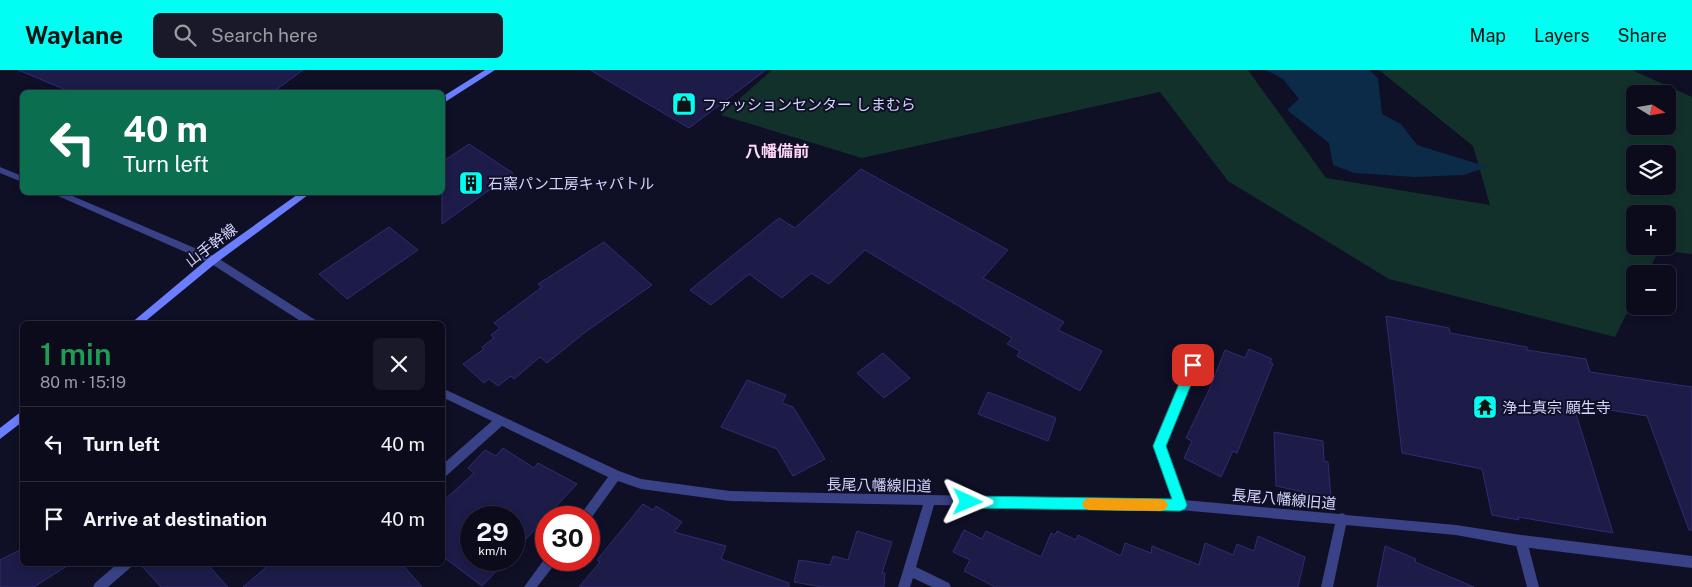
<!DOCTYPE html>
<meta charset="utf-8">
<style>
body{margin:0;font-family:"Public Sans","Noto Sans JP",sans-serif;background:#191929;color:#f1f3f6;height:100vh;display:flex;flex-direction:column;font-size:19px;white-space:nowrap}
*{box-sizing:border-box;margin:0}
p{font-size:16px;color:#9a9ba3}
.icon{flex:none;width:28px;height:28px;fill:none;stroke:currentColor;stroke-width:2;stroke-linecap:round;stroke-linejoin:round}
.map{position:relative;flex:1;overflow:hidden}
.details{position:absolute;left:20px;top:251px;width:425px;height:245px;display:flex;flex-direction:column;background:#0b0b1c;border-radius:8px;box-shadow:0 2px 8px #0003,0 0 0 1px #2b2b3b}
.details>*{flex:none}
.top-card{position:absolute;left:20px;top:20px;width:425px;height:105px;border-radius:8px;box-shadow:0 2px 8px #0003,0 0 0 1px #2b2b3b;background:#0b6e4f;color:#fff;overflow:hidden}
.needle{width:32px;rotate:101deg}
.buttons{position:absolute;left:1626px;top:15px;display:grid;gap:10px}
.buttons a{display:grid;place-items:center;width:50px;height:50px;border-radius:8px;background:#0b0b1c;box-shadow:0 2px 8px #0003,0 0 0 1px #2b2b3b;font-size:25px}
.speed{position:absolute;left:460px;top:436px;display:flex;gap:10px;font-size:25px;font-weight:700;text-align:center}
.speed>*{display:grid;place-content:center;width:65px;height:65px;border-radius:50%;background:#0b0b1c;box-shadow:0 2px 8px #0003,0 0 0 1px #2b2b3b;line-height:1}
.speed small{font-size:12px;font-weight:400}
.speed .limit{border:8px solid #d22;background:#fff;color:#111}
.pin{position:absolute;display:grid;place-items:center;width:42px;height:42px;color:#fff;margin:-21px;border-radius:10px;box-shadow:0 2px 8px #0006}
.me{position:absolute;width:55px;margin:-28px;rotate:91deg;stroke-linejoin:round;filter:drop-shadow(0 0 4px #0008)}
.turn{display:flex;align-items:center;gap:18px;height:105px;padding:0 20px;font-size:22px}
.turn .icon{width:65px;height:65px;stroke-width:2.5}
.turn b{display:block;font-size:35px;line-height:42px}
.round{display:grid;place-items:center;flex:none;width:52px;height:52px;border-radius:8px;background:#191929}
.head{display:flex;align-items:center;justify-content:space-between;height:85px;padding:0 20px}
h1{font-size:30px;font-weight:600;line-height:38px;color:#1e9e55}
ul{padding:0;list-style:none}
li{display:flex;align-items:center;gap:15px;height:75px;padding:0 20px;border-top:1px solid #2b2b3b}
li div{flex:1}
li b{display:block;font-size:19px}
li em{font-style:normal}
header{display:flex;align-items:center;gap:30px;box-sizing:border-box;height:70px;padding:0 25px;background:#00fff2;color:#111}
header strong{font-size:24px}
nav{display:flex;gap:28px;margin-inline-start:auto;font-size:18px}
.search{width:350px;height:45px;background:#191929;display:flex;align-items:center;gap:12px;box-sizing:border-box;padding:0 18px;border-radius:8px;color:#9a9ba3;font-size:19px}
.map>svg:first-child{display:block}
</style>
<header>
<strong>Waylane</strong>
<div class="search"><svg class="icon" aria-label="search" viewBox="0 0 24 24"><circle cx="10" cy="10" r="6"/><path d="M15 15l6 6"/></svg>Search here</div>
<nav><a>Map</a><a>Layers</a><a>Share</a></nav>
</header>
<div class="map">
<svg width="1692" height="517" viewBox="0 0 1692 517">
<rect width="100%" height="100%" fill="#0f0f26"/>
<path fill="#12312b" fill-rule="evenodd" d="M772,0H1248L1326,108L1490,135L1473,76L1379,0H1632L1692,27V184L1659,180L1647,204H1635V227L1615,267L1389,209L1228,111L1160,22L862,88L721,45ZM1635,24H1668V56H1635ZM1635,84H1668V116H1635ZM1635,144H1668V176H1635Z"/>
<polygon fill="#0b2b49" points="1266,0 1369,0 1378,8 1382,44 1401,54 1417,75 1488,97 1463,105 1415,107 1354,103 1333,95 1329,73 1287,40 1299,29 1283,9"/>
<g fill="#1d1b48" stroke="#302c74">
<polygon points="18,0 303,0 273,22 71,22"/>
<polygon points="590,0 766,0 689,58"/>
<polygon points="469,74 513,103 442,154 442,92"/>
<polygon points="861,99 1008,180 983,208 1064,252 1058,260 1102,281 1080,321 1017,286 1020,281 1007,274 1012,268 865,180 829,214 811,203 782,228 749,204 711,235 690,220 779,148 795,158"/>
<polygon points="389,157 418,180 347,229 319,204"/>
<polygon points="604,172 652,215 584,263 547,293 540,287 514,309 511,306 498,316 489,309 484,313 463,294 484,279 482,277 494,268 491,265 500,258 494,253 542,217 538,214"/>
<polygon points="1386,246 1449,258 1450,263 1527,277 1527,280 1586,289 1590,302 1692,317 1692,460 1689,460 1647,346 1573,334 1613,463 1518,447 1519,450 1492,445 1482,399 1402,383"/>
<polygon points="1249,279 1272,289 1270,292 1273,294 1237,383 1233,381 1221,407 1184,388 1192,371 1186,368 1209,320 1225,280 1245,288"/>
<polygon points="883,283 910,308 884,328 857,303"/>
<polygon points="747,310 786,325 782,333 793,337 825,389 793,406 777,379 721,357"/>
<polygon points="988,322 1056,348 1048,371 978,344"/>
<polygon points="1274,362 1323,371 1324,391 1328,392 1331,428 1276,416"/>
<polygon points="503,378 534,398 538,393 577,414 514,482 514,448 471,448 471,490 507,490 482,516 442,486 442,432 474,403 468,398 485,380 496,386"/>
<polygon points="643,434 653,440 656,436 682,452 674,462 726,476 721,489 789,513 789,517 579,517 600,492 597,490"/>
<polygon points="964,460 982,469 986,461 1041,487 1051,463 1055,465 1057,461 1076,470 1078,465 1121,486 1125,473 1151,483 1152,476 1199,495 1205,473 1233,485 1237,474 1254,481 1258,466 1305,487 1298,517 995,517 964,501 970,490 953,482"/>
<polygon points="857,461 892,472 882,503 885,503 884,517 822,517 794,512 799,490 830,495 833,486 848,490"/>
<polygon points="1385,476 1416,489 1415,492 1474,517 1377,517"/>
<polygon points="22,479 22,494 70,494 34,517 0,517 0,490"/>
<polygon points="140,494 207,494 228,517 161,517"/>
<polygon points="270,494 402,494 422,517 243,517"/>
</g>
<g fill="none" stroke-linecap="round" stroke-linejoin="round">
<g fill="#394286" fill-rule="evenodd">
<polygon points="0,97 22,106 22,112 0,103"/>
<polygon points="49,122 63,122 216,187 317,251 318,254 305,254 210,193"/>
<polygon points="1193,291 1197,292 1198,295 1164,376 1184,430 1339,444 1342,443 1346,445 1456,455 1521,465 1692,486 1692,498 1521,477 1456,465 1346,455 1333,517 1321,517 1335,454 1180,440 934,435 916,497 949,513 951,517 932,517 913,508 910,517 898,517 923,435 730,431 641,419 618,411 589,451 589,448 578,448 608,407 502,356 446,406 442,407 442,395 492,351 442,327 442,318 619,401 641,409 730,421 1172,430 1154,376 1188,295 1189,292"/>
<polygon points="546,487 546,490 557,490 555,494 537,517 524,517"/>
<polygon points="117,494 132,494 130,498 108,517 93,517 95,513"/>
</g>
<polygon fill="#394286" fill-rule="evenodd" points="1521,465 1525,467 1527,471 1539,517 1527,517 1515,471 1517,467"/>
<g fill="#6b7eff" fill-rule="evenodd">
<polygon points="485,0 495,0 442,34 442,27"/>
<polygon points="301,122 312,122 216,193 142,254 130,254 210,187"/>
<polygon points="22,341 22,352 0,369 0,358"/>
</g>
</g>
<polygon fill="#00fff2" stroke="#00a69d" points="1193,290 1197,292 1199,295 1166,376 1187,435 1185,439 1180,441 968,438 964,436 962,432 964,428 968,426 1172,429 1153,376 1187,295 1189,292"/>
<polygon fill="#f59e0b" points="1089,428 1161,429 1166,431 1168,435 1166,439 1161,441 1089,440 1084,438 1082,434 1084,430"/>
<defs>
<symbol id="shop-square" viewBox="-11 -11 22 22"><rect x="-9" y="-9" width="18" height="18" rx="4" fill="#00fff2" stroke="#0f0f26"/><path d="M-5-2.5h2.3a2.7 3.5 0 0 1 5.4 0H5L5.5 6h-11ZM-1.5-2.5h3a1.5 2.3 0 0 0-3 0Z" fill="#111"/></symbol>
<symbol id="building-square" viewBox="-11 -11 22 22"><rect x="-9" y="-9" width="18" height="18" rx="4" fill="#00fff2" stroke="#0f0f26"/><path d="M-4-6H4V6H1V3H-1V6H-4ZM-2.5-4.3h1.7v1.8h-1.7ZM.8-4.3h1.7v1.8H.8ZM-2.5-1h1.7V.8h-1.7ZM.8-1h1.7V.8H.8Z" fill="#111"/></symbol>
<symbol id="temple-square" viewBox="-11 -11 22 22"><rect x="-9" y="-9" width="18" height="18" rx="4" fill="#00fff2" stroke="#0f0f26"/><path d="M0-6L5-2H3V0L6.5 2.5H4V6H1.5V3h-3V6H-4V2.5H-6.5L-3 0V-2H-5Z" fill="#111"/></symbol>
</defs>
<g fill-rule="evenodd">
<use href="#shop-square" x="670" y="20" width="28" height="28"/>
<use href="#building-square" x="457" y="99" width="28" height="28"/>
<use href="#temple-square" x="1471" y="323" width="28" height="28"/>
</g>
<g text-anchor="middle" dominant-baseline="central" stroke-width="4" stroke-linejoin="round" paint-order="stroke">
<g font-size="15" fill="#d4d6ff" stroke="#0f0f26" text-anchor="start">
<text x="702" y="34">ファッションセンター しまむら</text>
<text x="488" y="113">石窯パン工房キャパトル</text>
<text x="1502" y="337">浄土真宗 願生寺</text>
</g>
<g font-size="15" fill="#d4d6ff" stroke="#0f0f26">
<text transform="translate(211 175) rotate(-37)">山手幹線</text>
<text transform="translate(879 415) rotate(1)">長尾八幡線旧道</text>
<text transform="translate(1284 429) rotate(5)">長尾八幡線旧道</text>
</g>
<g font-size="16" font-weight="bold" fill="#ffd6f6" stroke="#0f0f26">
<text x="777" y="81">八幡備前</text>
</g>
</g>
</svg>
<div class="buttons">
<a><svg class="needle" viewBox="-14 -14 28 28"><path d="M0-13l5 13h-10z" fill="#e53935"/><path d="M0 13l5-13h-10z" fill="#9a9ba3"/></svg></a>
<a><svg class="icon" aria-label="layers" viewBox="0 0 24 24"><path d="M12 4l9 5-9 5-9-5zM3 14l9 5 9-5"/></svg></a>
<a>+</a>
<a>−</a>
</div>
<div class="speed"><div>29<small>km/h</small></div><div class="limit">30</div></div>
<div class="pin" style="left:1193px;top:295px;background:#d93025"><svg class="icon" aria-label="arrive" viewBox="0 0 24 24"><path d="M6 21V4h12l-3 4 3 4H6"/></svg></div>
<svg class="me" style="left:968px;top:432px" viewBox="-20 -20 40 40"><path d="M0-17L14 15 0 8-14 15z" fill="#00fff2" stroke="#fff" stroke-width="4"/></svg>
<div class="top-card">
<div class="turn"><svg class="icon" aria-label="left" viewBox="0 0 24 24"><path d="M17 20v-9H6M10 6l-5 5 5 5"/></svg><div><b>40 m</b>Turn left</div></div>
</div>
<section class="details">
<div class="head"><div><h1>1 min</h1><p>80 m · 15:19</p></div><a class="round"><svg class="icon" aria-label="close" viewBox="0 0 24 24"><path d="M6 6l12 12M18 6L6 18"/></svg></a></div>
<ul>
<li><svg class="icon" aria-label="left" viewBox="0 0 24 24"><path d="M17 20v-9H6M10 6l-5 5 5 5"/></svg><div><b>Turn left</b></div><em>40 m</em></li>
<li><svg class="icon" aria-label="arrive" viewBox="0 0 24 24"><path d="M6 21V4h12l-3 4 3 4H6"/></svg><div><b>Arrive at destination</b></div><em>40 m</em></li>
</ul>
</section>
</div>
